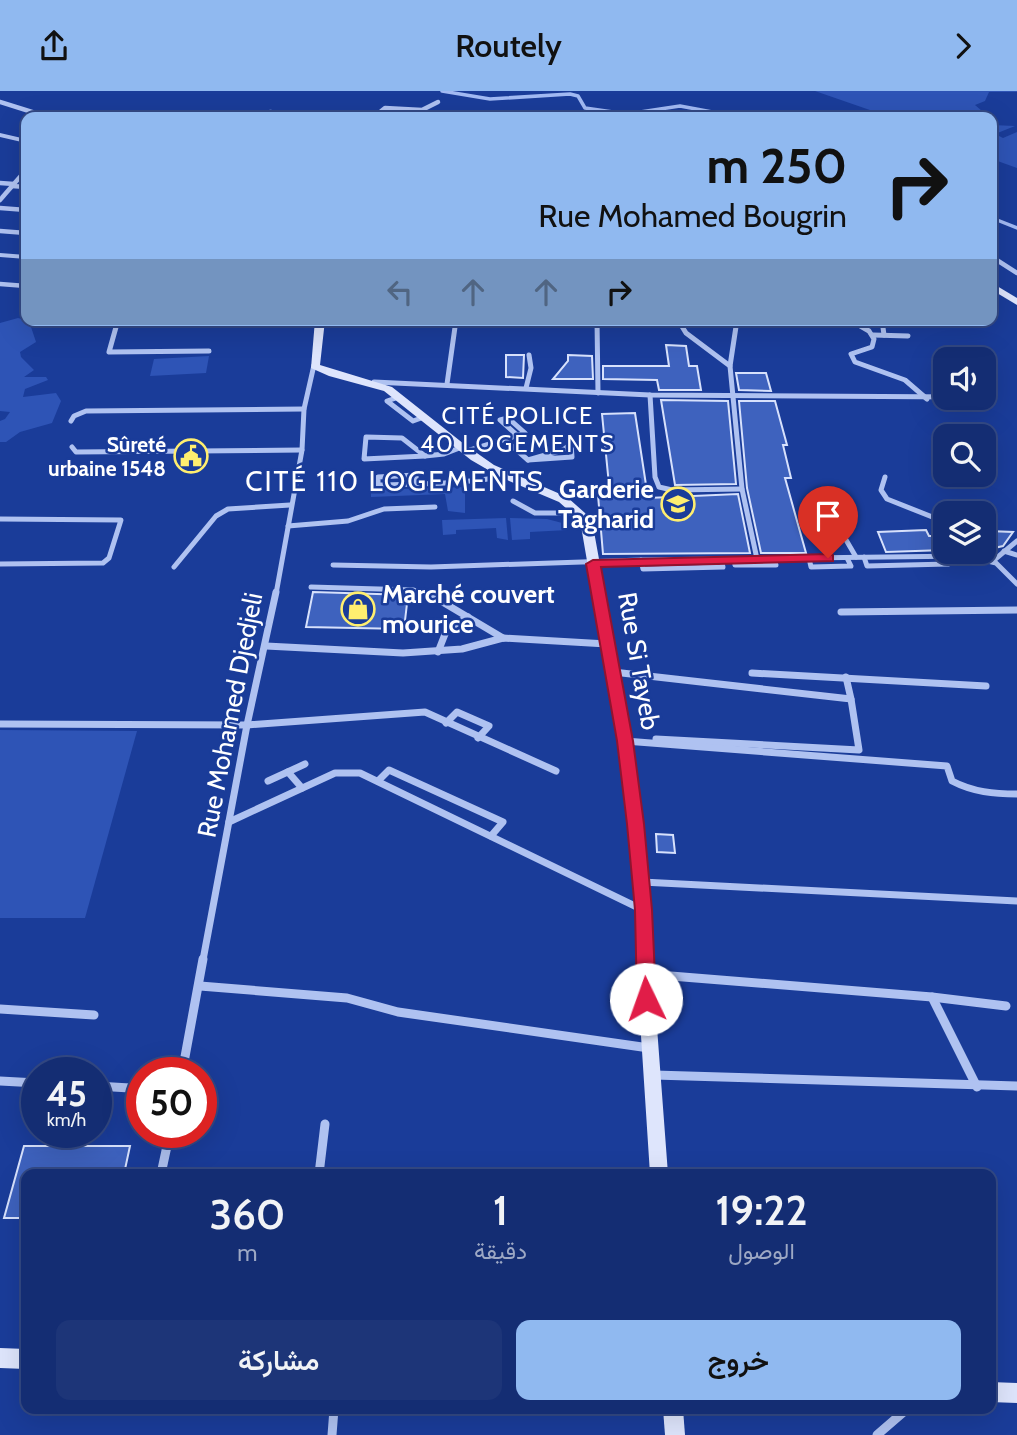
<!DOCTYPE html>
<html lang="ar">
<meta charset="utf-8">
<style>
body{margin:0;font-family:Cabin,Vazirmatn,sans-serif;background:#1d3578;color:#f1f3f6;direction:rtl;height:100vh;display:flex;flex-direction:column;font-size:26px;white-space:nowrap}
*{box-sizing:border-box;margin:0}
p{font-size:23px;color:#9da8c4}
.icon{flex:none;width:38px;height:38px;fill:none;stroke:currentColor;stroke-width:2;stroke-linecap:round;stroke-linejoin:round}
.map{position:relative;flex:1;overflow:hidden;direction:ltr}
.side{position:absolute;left:21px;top:1078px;width:975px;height:245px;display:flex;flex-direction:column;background:#142d73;border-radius:14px;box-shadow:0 7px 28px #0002,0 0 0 2px #334985;direction:rtl}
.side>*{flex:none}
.hud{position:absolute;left:21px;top:21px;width:976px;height:214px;border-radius:14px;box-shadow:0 7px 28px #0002,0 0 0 2px #334985;direction:rtl;background:#90b9f0;color:#111;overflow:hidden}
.fabs{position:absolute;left:933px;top:256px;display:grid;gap:14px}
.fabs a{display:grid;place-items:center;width:63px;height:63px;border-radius:14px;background:#142d73;box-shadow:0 7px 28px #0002,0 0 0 2px #334985;font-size:35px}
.speed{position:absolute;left:21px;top:966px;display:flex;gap:14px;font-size:35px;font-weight:700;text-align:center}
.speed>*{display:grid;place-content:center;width:91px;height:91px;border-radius:50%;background:#142d73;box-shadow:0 7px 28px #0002,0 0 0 2px #334985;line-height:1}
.speed small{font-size:18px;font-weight:400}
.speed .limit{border:10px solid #d22;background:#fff;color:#111}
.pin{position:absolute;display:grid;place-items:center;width:60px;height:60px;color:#fff;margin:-72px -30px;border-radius:50% 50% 50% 0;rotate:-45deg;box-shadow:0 0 7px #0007}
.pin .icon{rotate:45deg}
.me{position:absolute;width:77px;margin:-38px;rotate:357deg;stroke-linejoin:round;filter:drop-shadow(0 0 5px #0008)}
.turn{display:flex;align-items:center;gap:24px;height:147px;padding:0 35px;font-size:32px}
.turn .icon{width:91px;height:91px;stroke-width:2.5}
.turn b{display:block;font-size:49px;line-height:60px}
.lanes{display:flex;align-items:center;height:66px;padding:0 35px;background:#0003;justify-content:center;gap:35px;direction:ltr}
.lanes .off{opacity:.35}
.eta{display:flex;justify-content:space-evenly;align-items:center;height:119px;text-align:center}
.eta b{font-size:42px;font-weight:600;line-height:49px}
.primary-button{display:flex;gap:14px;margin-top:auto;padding:14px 35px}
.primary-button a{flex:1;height:80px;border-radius:14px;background:#90b9f0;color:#111;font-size:28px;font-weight:600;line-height:80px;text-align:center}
.primary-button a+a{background:#1d3578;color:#f1f3f6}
header{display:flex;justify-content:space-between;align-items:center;height:91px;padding:0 35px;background:#90b9f0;color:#111;font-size:32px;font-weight:600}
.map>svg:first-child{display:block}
</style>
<header><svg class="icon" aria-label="forward" viewBox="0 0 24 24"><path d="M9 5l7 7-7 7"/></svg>Routely<svg class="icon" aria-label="share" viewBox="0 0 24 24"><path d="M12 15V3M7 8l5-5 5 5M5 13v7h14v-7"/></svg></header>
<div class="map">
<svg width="1017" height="1344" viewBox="0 0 1017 1344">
<rect width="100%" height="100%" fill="#1a3c99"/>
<g fill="#2e54b6">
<polygon points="815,0 1017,0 1017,1 989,1 985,10 975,14 989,26 890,26"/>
<polygon points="992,34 1015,35 995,43 1003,47 1017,41 1017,77 992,68"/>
<polygon points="18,227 29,230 36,251 20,261 21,266 34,279 24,286 46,286 48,289 25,298 23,306 56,302 61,310 52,332 20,341 6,351 0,351 0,330 5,328 10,321 0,320 0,232"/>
<polygon points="209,265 206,282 150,285 154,268"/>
<polygon points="465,396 465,422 448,420 445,403 371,406 371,399"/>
<polygon points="506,427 508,449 497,447 496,437 456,439 456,443 443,444 442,429"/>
<polygon points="510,427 547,428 566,433 568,439 530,441 530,448 512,449"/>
<polygon points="0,639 137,640 85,827 0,827"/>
</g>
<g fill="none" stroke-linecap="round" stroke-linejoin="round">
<g stroke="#a2baf3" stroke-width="3.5">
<polyline points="442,0 490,8 570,3 578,5 585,17 627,23 680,15 739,26"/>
<polyline points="992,127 1017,137"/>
</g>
</g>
<g fill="#3e62be" stroke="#d7e1fc" stroke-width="2">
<polygon points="666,254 686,255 689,275 697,275 701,299 659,299 657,289 603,288 603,275 669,275"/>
<polygon points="506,264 524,264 523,287 506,286"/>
<polygon points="568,264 592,265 593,288 553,288 568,270"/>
<polygon points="736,282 766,282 771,300 739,299"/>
<polygon points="661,309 728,310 736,393 675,394"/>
<polygon points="739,310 775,310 787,354 783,354 791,387 785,387 806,462 761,462 747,397"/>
<polygon points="635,322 648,407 738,403 750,462 603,463 598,404 610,404 602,323"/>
<polygon points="926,439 929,445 945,445 945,459 886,461 878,441"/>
<polygon points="988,440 1013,441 1003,455 994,457"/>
<polygon points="313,501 408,504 404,538 306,536"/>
<polygon points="656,743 673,744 675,762 657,761"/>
<polygon points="24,1055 130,1055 124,1083 26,1083 26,1127 4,1127"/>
</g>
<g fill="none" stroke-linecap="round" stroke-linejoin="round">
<g stroke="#afc2f1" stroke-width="4.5">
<polyline points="0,11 48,26"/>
<polyline points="275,26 270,21 319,26"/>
<polyline points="374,26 385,17 422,19 438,11"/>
<polyline points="0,92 14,93"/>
<polyline points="12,95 26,96"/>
<polyline points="0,109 26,79"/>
<polyline points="0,117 26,119"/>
<polyline points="0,140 26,142"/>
<polyline points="992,166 1017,182"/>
<polyline points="0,193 26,195"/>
</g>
<g stroke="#afc2f1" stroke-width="5">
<polyline points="118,229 109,261 209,260"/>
<polyline points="597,229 598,302"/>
<polyline points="678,229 686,242 730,275 742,398 757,468"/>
<polyline points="850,229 869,240 874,248 872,256 851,263 855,271 905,289 927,308"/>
<polyline points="882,229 884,244"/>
<polyline points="873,244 908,245"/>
<polyline points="730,275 737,229"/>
<polyline points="374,291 650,304 961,306"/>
<polyline points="447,293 456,229"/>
<polyline points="526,297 531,277 529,264"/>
<polyline points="650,304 655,386 659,396 672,399 742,398"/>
<polyline points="399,306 387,310 413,330 424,326"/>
<polyline points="71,330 74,325 86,320 304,318"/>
<polygon points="366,346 402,347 425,365 364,368"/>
<polyline points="504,348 528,369"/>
<polygon points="571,353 572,366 528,369 563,359"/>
<polyline points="72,356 76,361 302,359"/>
<polyline points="467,360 525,342 508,327 500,329 517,344"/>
<polyline points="425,365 444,363 462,356"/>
<polyline points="885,386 881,399 887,408 945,431"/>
<path d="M416,393V384L378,386V394C421,393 464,393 507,385"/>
<polyline points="513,410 535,422 579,422"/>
<polyline points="808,415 814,434 842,442 856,466"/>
<polyline points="0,428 121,429 109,467 103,472 0,473"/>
<polyline points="288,435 348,430 384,418 435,416"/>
<polyline points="984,452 994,468"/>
<polyline points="1004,460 1017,464"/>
<polyline points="864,466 867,475 948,473 945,465"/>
<polyline points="809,467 811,476 851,475 847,467"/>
<polyline points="734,468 735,474 776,474 774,468"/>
<polyline points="641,469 643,478 723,476 721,468"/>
<polyline points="993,470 1017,450"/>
<polyline points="333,474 431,476 641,469 967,465 996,472 1017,493"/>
<polyline points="174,476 216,425 228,418 290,414"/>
<polyline points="311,496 413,499 427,503"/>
<polyline points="276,503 302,359 304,318 314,274"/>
</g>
<g stroke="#afc2f1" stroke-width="7">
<polyline points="420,501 429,503 503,547"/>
<polyline points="841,521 1017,519"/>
<polyline points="266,555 403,562 462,558 503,547 607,553"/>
<polyline points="438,561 447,538 468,526"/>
<polyline points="613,581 851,608 859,659 656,648"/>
<polyline points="752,582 986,595"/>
<polyline points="846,586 851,608"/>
<polyline points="446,632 457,621 489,635 478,647"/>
<polyline points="0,633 247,634 425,621 556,680"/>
<path d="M625,650L947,675L952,690C973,701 994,703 1017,703"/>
<polyline points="288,681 302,697"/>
<polyline points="268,690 305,673"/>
<polyline points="378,690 389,679 503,731 491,745"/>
<polyline points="229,731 335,682 360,682 641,818"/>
<polyline points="642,791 1017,810"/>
<polyline points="203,869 247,634 276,501"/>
</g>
<g stroke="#afc2f1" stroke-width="9">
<polyline points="646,883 932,906 1006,915"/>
<polyline points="200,895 347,907 398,921 649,957"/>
<polyline points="932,906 977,996"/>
<polyline points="0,918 94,924"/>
<polyline points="182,982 203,868"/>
<polyline points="654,984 1017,995"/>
<polyline points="0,990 37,992"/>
<polyline points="96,995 130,997"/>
<polyline points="161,1083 170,1041"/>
<polyline points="319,1083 325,1033"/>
<polyline points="332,1344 334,1318"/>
<polyline points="877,1344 907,1318"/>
</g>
<g fill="#afc2f1" fill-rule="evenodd">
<polygon points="0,42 26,48 26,52 0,46"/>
<polygon points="0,162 26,164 26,168 0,166"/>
</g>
<g fill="#dee5fc" fill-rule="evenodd">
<polygon points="992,192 1017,207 1017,214 992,199"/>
<polygon points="315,229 325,229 320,274 392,296 464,353 494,374 567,406 585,422 593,435 632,650 642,733 651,819 653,883 668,1083 650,1083 637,883 635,819 628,733 618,650 581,435 576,426 559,411 502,387 471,369 384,300 329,285 311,277"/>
<polygon points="0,1257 26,1258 26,1278 0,1277"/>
<polygon points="990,1291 1017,1292 1017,1312 990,1311"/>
<polygon points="663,1318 683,1318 685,1344 665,1344"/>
</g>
</g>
<polygon fill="#e11d48" stroke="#92132f" stroke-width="2" points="828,463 833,464 833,470 601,476 633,650 644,733 652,819 656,908 653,913 646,916 640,913 637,908 635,819 627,733 617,650 586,473 593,469"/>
<defs>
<symbol id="civic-ring" viewBox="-11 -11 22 22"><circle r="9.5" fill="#1a3c99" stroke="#ffee6f" stroke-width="1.5"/><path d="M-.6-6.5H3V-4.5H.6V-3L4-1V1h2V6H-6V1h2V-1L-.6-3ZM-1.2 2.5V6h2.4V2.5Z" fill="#ffee6f"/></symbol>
<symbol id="school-ring" viewBox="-11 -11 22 22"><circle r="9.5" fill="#1a3c99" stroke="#ffee6f" stroke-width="1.5"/><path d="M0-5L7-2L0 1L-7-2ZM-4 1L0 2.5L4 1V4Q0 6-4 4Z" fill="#ffee6f"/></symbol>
<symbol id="shop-ring" viewBox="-11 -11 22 22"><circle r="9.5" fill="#1a3c99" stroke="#ffee6f" stroke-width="1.5"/><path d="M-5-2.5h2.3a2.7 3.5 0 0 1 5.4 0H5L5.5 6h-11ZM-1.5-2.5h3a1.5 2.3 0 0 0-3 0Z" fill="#ffee6f"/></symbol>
</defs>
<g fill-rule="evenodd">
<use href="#civic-ring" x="172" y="346" width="38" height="38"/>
<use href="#school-ring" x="659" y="394" width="38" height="38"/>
<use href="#shop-ring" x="339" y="499" width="38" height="38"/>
</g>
<g text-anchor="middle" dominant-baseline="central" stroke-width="5" stroke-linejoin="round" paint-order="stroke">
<g font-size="21" font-weight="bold" fill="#fff" stroke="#1a3c99" text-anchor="end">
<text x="166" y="353">Sûreté<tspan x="166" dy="24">urbaine 1548</tspan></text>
</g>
<g font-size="24" letter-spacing="2" fill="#fff" stroke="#1a3c99">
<text x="518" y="324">CITÉ POLICE<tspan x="518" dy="28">40 LOGEMENTS</tspan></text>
</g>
<g font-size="26" font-weight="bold" fill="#fff" stroke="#1a3c99" text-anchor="end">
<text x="654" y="398">Garderie<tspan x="654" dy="30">Tagharid</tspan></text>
<text x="382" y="503" text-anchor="start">Marché couvert<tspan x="382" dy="30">mourice</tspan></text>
</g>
<g font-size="26" fill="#fff" stroke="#1a3c99">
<text transform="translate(639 570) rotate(80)">Rue Si Tayeb</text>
<text transform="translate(230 624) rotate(-79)">Rue Mohamed Djedjeli</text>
</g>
<g font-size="28" letter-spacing="2" fill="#fff" stroke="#1a3c99">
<text x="395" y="390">CITÉ 110 LOGEMENTS</text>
</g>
</g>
</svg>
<div class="fabs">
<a><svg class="icon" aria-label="sound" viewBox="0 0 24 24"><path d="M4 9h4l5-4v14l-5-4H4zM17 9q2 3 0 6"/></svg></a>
<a><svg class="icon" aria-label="search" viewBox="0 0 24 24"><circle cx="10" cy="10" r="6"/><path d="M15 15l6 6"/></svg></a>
<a><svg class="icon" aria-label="layers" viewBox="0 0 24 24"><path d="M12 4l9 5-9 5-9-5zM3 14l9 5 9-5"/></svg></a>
</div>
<div class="speed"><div>45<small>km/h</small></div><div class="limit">50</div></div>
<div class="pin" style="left:828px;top:467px;background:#d93025"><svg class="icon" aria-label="arrive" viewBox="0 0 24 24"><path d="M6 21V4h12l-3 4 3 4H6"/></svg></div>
<svg class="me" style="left:646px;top:908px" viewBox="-20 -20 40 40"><circle r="19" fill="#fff"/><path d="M0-13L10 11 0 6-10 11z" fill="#e11d48"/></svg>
<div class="hud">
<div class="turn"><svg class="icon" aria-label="right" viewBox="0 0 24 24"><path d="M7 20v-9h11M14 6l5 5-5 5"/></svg><div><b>250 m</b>Rue Mohamed Bougrin</div></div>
<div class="lanes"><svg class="icon off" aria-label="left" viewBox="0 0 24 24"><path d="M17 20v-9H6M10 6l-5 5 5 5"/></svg><svg class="icon off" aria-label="ahead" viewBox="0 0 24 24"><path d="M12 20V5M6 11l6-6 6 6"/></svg><svg class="icon off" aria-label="ahead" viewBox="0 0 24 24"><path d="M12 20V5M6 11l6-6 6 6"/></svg><svg class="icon" aria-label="right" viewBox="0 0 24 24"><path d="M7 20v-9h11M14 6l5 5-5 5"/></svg></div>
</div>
<section class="side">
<div class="eta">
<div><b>19:22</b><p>الوصول</p></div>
<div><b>1</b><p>دقيقة</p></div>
<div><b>360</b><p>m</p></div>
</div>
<div class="primary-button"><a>خروج</a><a>مشاركة</a></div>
</section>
</div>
